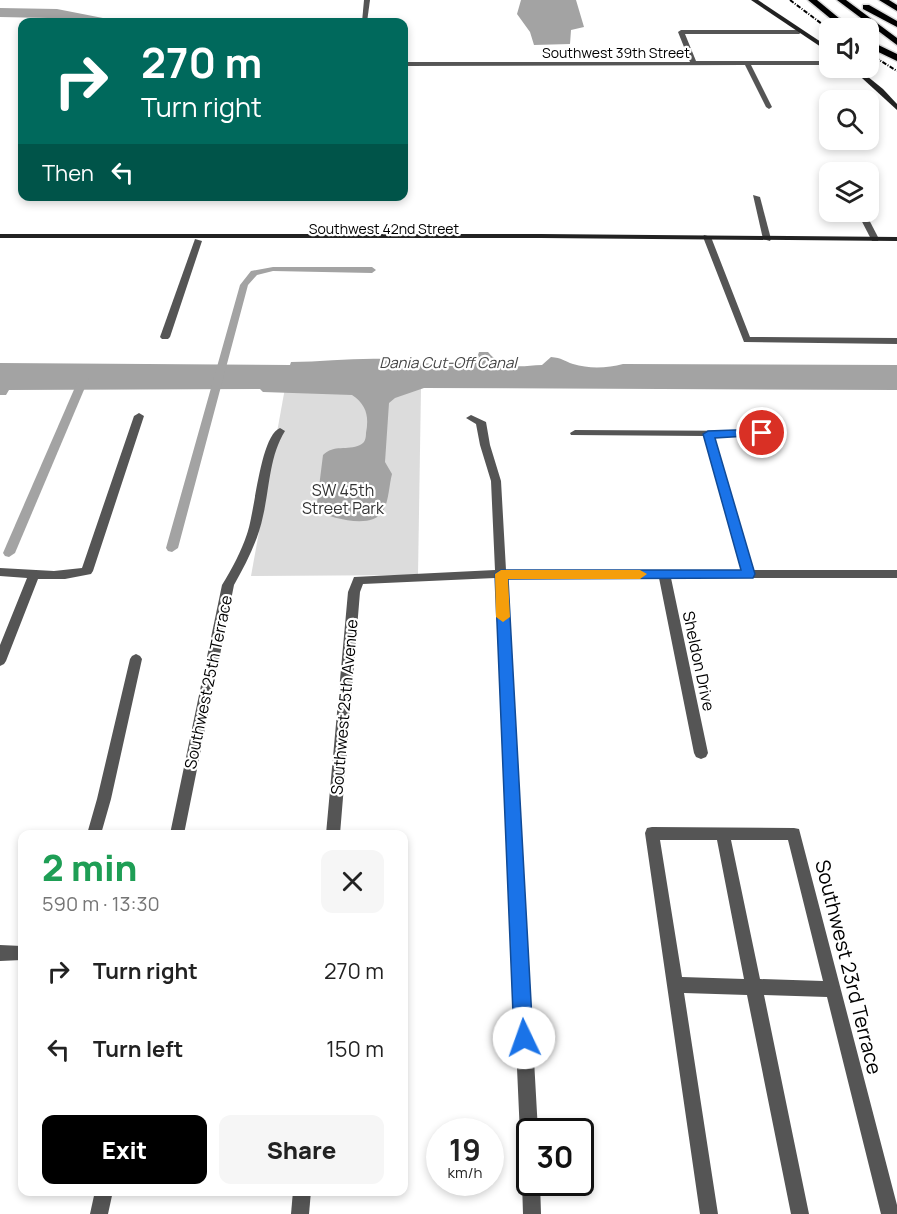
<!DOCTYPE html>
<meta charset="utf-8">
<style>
body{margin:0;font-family:Manrope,sans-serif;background:#f6f6f6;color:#222;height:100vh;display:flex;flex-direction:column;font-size:22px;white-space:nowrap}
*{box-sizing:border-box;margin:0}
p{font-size:20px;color:#767676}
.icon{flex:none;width:33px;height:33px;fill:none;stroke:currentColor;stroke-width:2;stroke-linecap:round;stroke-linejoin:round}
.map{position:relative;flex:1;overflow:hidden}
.panel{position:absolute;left:18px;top:830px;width:390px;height:366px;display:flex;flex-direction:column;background:#fff;border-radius:12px;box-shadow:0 3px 9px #0003}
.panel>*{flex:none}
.top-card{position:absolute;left:18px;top:18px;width:390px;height:183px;border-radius:12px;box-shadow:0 3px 9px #0003;background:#00695c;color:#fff;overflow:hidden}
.buttons{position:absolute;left:819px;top:18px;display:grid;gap:12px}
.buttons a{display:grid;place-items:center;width:60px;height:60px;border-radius:12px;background:#fff;box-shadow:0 3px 9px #0003;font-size:30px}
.speed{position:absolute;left:426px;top:1118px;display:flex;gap:12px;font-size:30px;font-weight:700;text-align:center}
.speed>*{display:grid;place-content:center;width:78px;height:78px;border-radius:50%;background:#fff;box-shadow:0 3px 9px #0003;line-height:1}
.speed small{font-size:15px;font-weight:400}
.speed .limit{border:3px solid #111;border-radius:9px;background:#fff;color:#111}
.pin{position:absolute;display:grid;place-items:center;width:51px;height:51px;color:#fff;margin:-26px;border:3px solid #fff;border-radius:50%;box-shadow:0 2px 6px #0007}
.me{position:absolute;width:66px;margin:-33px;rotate:357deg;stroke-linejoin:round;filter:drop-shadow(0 0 4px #0008)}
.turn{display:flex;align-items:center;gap:21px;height:126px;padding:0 24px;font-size:27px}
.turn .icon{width:78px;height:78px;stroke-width:2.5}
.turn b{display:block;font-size:42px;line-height:51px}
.then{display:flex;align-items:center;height:57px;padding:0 24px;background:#0003;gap:12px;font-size:22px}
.round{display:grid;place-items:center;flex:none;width:63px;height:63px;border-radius:12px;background:#f6f6f6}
.head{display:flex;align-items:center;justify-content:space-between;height:102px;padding:0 24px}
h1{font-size:36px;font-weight:800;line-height:45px;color:#1e9e55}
.action{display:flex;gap:12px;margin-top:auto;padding:12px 24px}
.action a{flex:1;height:69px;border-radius:12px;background:#000;color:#fff;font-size:24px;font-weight:800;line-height:69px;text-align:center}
.action a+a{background:#f6f6f6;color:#222}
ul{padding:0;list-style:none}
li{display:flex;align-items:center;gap:18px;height:78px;padding:0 24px}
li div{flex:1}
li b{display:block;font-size:22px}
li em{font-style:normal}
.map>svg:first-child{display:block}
</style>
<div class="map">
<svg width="897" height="1214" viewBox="0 0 897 1214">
<rect width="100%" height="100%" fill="#fff"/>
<polygon fill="#dcdcdc" points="285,388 421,388 418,575 251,576"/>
<g fill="#a3a3a3">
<polygon points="521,0 576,0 584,27 571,30 570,44 534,45 530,32 517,14"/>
<polygon points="0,8 57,9 108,19 186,19 192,22 61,22 48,18 0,17"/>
<path d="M479,352H488C504,371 520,366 542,365L551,357C562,358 564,361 573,364C589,369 608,368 623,364L897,365V390L424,388L395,398L389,403L385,462L392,474C389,485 389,501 383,511C372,530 332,518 316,511L323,455C334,444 347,451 360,445C365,443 366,438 366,433C369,417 367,405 352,395L263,392L260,389L9,390L6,395H0V363L290,365L291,362C322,362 353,358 384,359C413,360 449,371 477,358Z"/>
</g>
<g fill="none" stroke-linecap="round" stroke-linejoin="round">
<g fill="#a3a3a3" fill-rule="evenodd">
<polygon points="273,267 372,267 376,270 372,273 273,271 257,275 248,285 178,548 172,552 168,551 166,548 240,285 251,271"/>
<polygon points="84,375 89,378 15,553 9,557 5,556 3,553 79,378"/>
</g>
<defs>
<g id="highway">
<polygon points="808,0 817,0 851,28 842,28"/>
<polygon points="837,0 846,0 897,38 897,45"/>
<polygon points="879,0 889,0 897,5 897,11"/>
<polygon points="863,5 869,5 897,21 897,27 863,9"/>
<polygon points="868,40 897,54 897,61 868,47"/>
</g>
</defs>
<use href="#highway" stroke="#dbdbdb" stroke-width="3"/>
<g fill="#555" fill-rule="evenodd">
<polygon points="364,0 370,0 367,22 362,22"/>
<polygon points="681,30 799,30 802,32 799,34 685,34 696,61 830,61 830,65 751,65 772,107 769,109 766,107 745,65 404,66 404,62 690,62 678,32"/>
<polygon points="753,195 760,197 771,239 770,241 763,239"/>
<polygon points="857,212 865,212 879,239 878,241 872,241"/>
<polygon points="704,235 711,237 750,337 897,338 897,344 744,342 703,237"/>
<polygon points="195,239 202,241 170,337 168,339 162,339 160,337"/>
<polygon points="139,413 144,416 93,571 91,574 65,579 38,579 6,661 4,664 0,666 0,645 27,578 0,576 0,568 54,571 82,568 134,416"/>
<polygon points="471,415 486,422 490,445 501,481 506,570 741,570 704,436 571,435 570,433 575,430 786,431 786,435 782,436 714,436 753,570 897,570 897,578 671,578 708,753 706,757 701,759 696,757 694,753 659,578 507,578 538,1131 530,1131 530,1166 524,1163 521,1157 495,578 363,584 360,592 340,834 326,834 348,592 354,577 495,570 491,481 480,445 476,424 466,418"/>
<path d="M280,428L285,431C269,457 270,487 263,516C258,541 246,563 234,585L184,834H170L222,585C232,569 241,552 247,534C255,512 260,436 280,428Z"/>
<polygon points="136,654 140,656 142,659 111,799 101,834 87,834 97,799 130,659 132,656"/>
<path d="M652,827L794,828L799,829L897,1205V1214H881L827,997L764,995L809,1214H791L747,995L684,993L718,1214H700L645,833L647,828ZM660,840H717L744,979L682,977ZM731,840H788L823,981L760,979Z"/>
<polygon points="0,945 22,946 22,960 0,961"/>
<polygon points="530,1173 530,1182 540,1182 541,1214 523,1214 522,1182 525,1176"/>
<polygon points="95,1191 113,1191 108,1214 90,1214"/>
<polygon points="293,1191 311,1191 309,1214 291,1214"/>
</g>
<g fill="#222" fill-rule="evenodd">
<polygon points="751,0 758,0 830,48 830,53"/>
<polygon points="851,68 857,68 883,89 897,104 897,110"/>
<polygon points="0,234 541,234 897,237 897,241 541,238 0,238"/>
</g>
<use href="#highway" fill="#000" fill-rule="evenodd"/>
<g stroke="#000" stroke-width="2" stroke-dasharray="4.5 1.5 1 1.5" stroke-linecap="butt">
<polyline points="790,0 830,30"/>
<polyline points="868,53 897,71"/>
</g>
</g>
<polygon fill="#1a73e8" stroke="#114b97" stroke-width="1.5" points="762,429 768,433 766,435 715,438 755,574 753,578 508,579 533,1038 530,1044 524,1047 517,1044 514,1038 495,574 501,570 741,570 703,434 708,431"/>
<polygon fill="#f59e0b" points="501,570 640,570 647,574 640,579 508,579 510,617 503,622 496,617 495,574"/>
<g text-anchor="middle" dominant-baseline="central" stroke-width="4.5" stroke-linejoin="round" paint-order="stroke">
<g font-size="14" fill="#000" stroke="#fff">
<text x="616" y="52">Southwest 39th Street</text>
<text x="384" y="228">Southwest 42nd Street</text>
</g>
<g font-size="15" font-style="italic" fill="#444" stroke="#fff">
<text x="448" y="362">Dania Cut-Off Canal</text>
</g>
<g font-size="16" fill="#333" stroke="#fff">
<text x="343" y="490">SW 45th<tspan x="343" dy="18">Street Park</tspan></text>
</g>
<g font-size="16" fill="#000" stroke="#fff">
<text transform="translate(699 661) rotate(78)">Sheldon Drive</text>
<text transform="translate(208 682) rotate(-78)">Southwest 25th Terrace</text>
<text transform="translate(344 707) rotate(-85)">Southwest 25th Avenue</text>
</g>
<g font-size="20" fill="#000" stroke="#fff">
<text transform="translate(849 967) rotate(76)">Southwest 23rd Terrace</text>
</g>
</g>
</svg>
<div class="buttons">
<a><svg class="icon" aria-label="sound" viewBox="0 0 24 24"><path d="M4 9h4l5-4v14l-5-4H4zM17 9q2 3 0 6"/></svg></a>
<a><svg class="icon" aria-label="search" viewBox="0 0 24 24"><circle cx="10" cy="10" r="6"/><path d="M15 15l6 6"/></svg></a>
<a><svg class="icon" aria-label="layers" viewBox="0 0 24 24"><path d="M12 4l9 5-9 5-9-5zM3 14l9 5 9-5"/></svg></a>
</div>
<div class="speed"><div>19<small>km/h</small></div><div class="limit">30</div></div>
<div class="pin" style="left:762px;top:433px;background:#d93025"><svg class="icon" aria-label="arrive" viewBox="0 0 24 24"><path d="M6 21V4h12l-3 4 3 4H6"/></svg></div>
<svg class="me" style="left:524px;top:1038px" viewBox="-20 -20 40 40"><circle r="19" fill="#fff"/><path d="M0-13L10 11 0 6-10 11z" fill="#1a73e8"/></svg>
<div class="top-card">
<div class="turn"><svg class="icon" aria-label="right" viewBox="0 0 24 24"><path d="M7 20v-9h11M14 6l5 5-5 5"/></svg><div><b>270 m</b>Turn right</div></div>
<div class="then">Then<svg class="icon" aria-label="left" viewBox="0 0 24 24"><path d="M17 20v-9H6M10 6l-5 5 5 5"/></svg></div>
</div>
<section class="panel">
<div class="head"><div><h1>2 min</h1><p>590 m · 13:30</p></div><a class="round"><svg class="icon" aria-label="close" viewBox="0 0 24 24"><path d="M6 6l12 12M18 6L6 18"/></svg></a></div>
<ul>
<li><svg class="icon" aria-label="right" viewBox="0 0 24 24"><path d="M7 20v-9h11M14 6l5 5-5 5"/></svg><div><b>Turn right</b></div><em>270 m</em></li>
<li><svg class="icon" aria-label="left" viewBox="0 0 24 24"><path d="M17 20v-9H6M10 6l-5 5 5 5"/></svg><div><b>Turn left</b></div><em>150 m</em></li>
</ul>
<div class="action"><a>Exit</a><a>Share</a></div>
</section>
</div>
